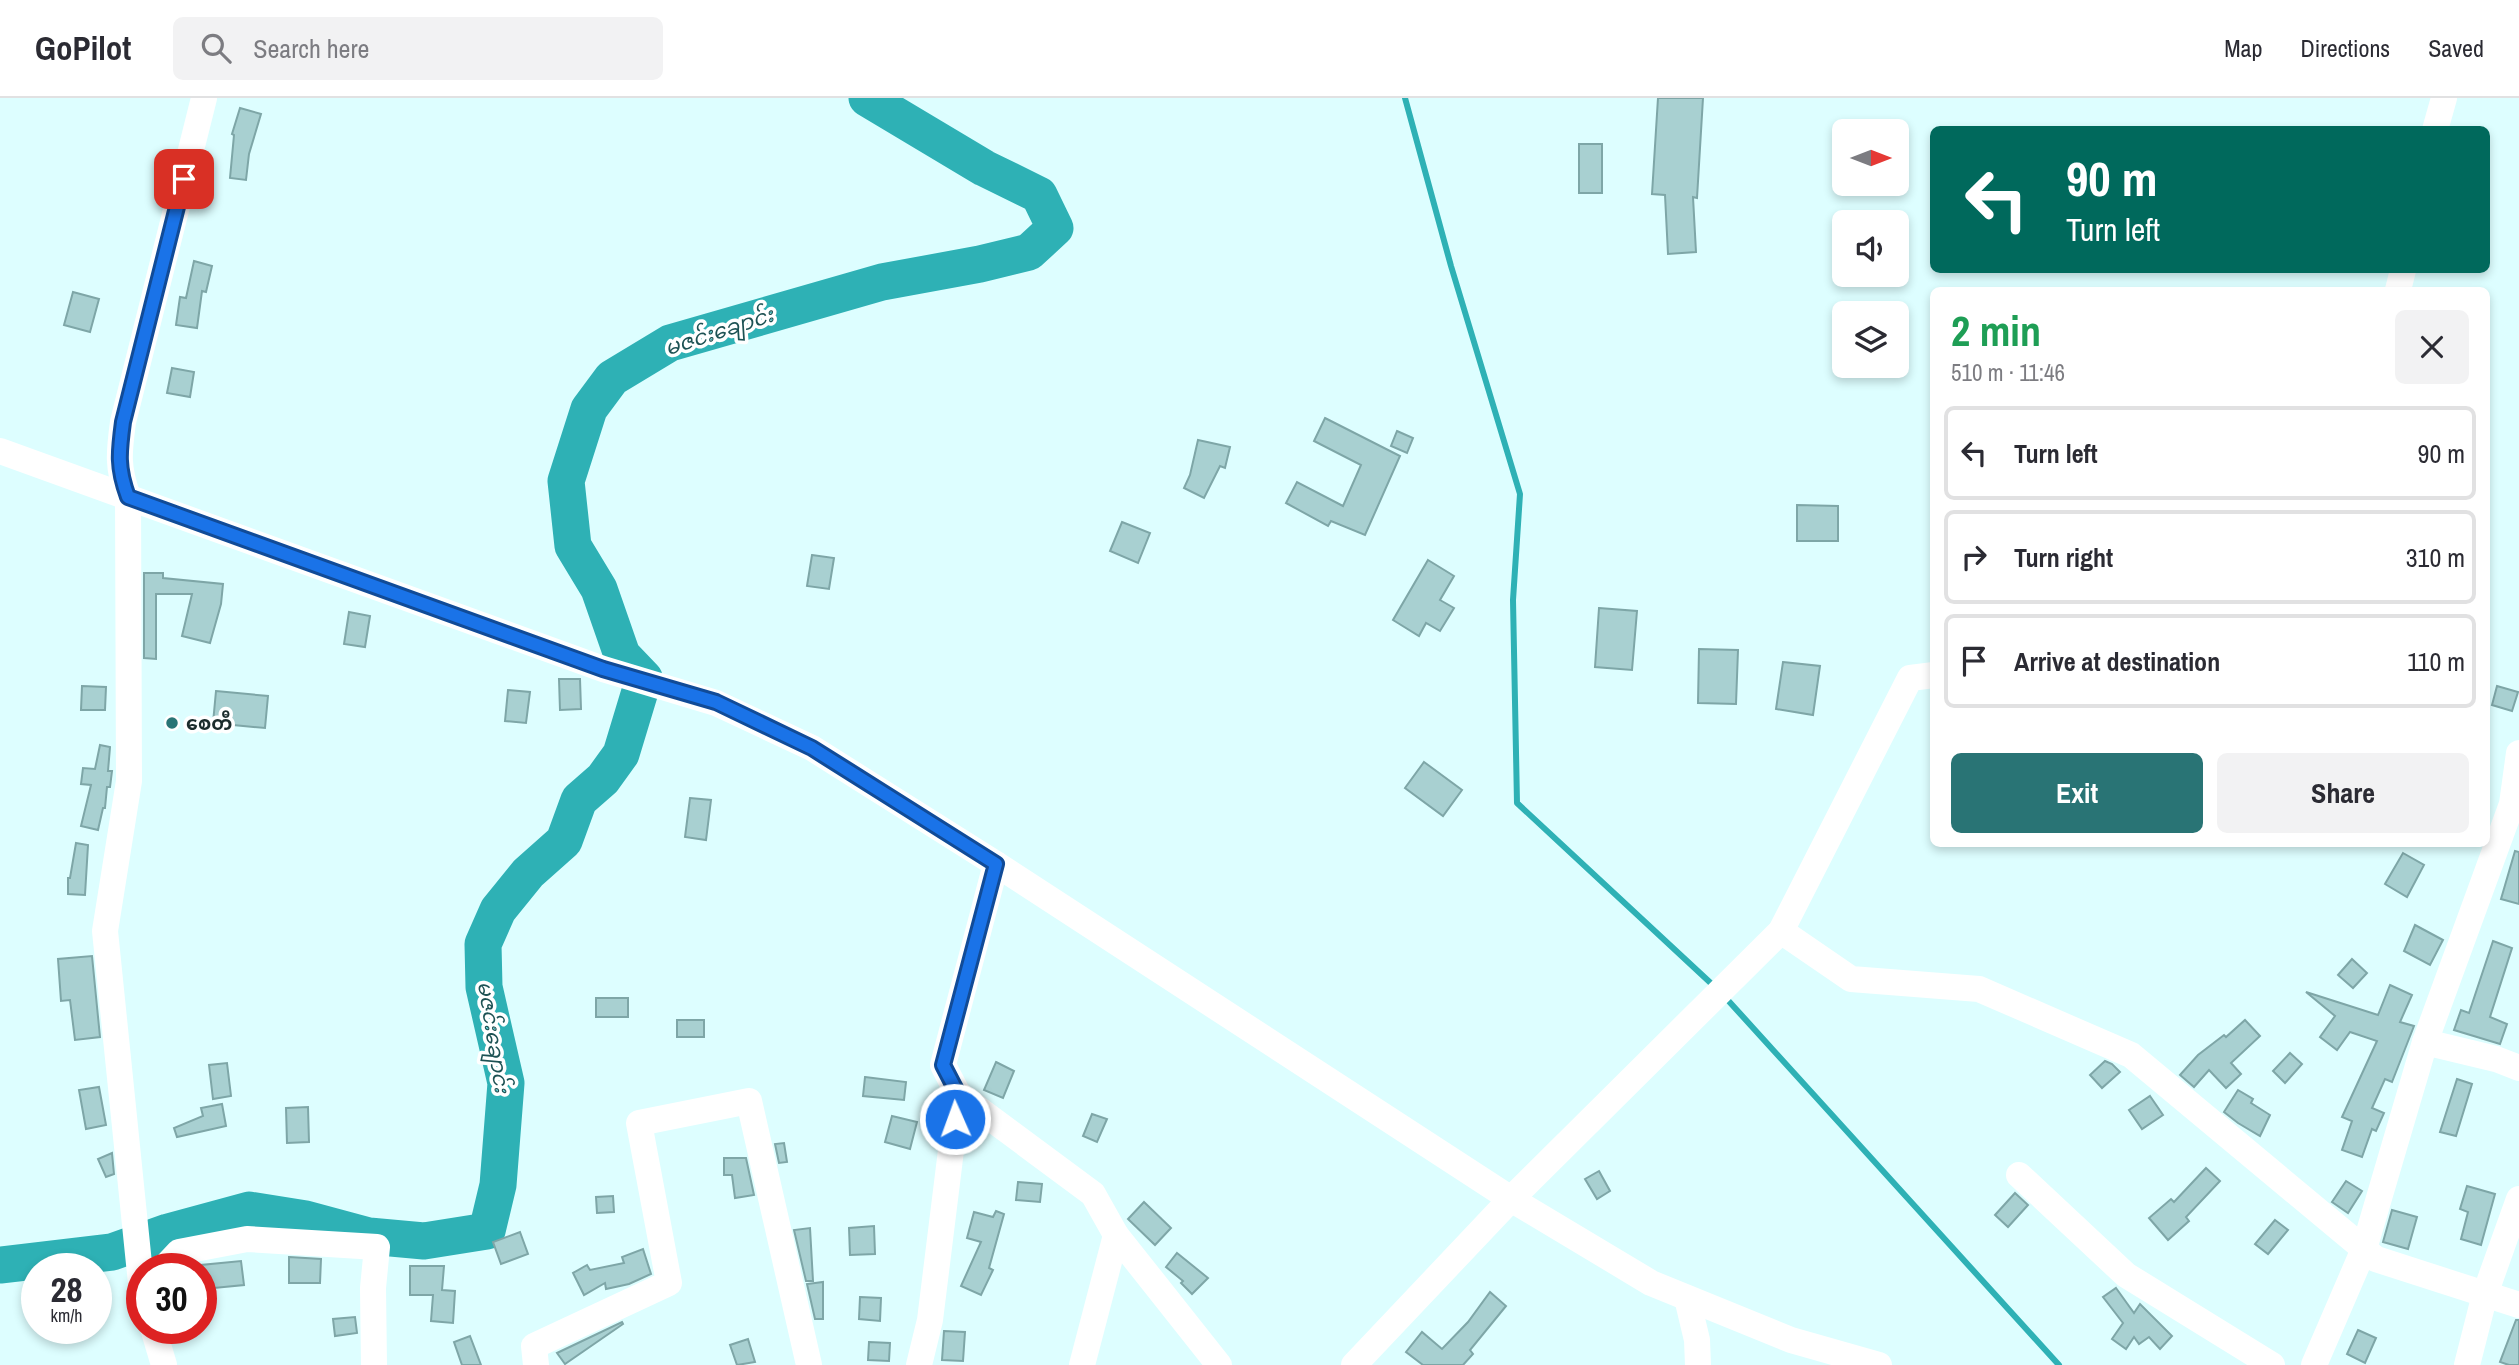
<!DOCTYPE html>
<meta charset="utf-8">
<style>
body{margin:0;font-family:"Archivo Narrow","Noto Sans Myanmar",sans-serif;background:#f2f2f3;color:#2b2b33;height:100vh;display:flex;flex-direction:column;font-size:26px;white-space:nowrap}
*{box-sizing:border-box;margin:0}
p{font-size:23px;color:#7c7c81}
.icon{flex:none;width:38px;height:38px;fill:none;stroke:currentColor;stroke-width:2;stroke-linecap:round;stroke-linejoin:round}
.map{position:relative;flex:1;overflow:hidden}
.side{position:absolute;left:1930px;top:189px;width:560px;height:560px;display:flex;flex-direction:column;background:#fff;border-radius:10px;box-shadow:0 4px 10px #0003}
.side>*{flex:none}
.top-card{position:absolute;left:1930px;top:28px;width:560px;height:147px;border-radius:10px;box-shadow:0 4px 10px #0003;background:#00695c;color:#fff;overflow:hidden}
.needle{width:46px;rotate:90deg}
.buttons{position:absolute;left:1832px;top:21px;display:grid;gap:14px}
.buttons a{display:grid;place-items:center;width:77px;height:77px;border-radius:10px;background:#fff;box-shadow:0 4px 10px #0003;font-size:35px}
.speed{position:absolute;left:21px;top:1155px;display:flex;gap:14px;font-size:35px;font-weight:700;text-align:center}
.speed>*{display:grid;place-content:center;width:91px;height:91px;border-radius:50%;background:#fff;box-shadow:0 4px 10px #0003;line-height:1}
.speed small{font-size:18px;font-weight:400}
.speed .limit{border:10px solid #d22;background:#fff;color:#111}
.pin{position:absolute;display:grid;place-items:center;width:60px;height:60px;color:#fff;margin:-30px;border-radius:14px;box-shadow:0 4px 10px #0006}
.me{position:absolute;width:77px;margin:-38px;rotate:358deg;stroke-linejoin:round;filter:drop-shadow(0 0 5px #0008)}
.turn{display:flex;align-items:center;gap:24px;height:147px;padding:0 21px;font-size:32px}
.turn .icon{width:91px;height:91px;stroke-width:2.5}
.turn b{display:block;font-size:49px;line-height:60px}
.round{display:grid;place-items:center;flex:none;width:74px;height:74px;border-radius:10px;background:#f2f2f3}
.overview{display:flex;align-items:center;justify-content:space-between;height:119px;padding:0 21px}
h1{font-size:42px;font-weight:800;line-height:52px;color:#1e9e55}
.button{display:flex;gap:14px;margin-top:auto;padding:14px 21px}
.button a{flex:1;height:80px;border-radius:10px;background:#297475;color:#fff;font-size:28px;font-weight:800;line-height:80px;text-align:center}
.button a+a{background:#f2f2f3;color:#2b2b33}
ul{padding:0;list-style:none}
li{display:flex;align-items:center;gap:21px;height:94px;margin:0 14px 10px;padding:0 7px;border:4px solid #e1e1e2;border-radius:10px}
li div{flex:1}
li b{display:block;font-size:26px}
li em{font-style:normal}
header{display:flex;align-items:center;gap:42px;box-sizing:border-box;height:98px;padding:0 35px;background:#fff;border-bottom:2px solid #e1e1e2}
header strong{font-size:33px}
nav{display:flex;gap:38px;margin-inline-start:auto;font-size:24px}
.search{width:490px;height:63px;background:#f2f2f3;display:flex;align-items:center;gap:18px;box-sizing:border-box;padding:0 24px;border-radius:10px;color:#7c7c81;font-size:26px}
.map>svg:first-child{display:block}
</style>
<header>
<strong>GoPilot</strong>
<div class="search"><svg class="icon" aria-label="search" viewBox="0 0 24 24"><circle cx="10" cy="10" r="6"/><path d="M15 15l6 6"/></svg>Search here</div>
<nav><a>Map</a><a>Directions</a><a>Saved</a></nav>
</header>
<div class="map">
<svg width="2519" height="1267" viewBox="0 0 2519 1267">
<rect width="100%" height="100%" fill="#ddfeff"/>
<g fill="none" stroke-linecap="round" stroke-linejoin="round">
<g stroke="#2eb1b5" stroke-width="6">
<polyline points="1405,0 1451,168 1520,396 1513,502 1517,705 1715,889"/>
<polyline points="1725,899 2059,1267"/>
</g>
<polyline stroke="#2eb1b5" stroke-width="37" points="0,1167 112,1154 168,1134 249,1112 306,1121 369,1138 424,1143 487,1133 498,1087 506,985 484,889 483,846 498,812 528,775 564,743 579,702 603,681 621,656 644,580 622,557 599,491 573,448 566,383 589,311 612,280 670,245 882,184 980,166 1029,154 1055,130 1039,97 984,70 867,0"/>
</g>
<g fill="#a8d0d1" stroke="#7ea6a7" stroke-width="2">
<polygon points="1658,0 1703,0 1697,100 1693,99 1696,154 1668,156 1665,97 1652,96"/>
<polygon points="240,10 261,16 249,56 246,82 230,80 234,37 232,36"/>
<rect x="1579" y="46" width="23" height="49"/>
<polygon points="194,163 212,168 206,194 202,193 197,230 176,227 180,199 186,200"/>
<polygon points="73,194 99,201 90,234 64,227"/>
<polygon points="172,270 194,274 190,299 167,295"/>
<polygon points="1325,320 1400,358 1365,437 1331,423 1328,428 1286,405 1297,384 1343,408 1361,367 1314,343"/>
<polygon points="1397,333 1413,340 1407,355 1391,348"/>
<polygon points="1198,342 1230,349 1225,370 1220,368 1204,400 1184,390 1190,377"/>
<polygon points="1797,407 1838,408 1838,443 1797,443"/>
<polygon points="1122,424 1150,435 1138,465 1110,453"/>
<polygon points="812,457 834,460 829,491 807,488"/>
<polygon points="1428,462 1454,478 1440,502 1454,510 1440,533 1426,525 1419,538 1393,522"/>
<polygon points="144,475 163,475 163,480 223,486 221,506 210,545 182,538 192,496 156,496 156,561 144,560"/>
<polygon points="1599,510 1637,513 1632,572 1595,569"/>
<polygon points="349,514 370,518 365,549 344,546"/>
<polygon points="1699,551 1738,552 1736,606 1698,605"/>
<polygon points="1783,564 1820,568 1813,617 1776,611"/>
<polygon points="559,581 580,581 581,611 560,612"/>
<polygon points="82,588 106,589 105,612 81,612"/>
<polygon points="2497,588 2518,594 2512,613 2492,607"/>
<polygon points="508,592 530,594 526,625 505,623"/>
<polygon points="216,593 268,598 265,630 213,625"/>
<polygon points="100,647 110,649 108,673 112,673 110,689 107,689 105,710 103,710 98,732 81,728 91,687 81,686 83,670 95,671"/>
<polygon points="1424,664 1462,692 1443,718 1405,690"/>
<polygon points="690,700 711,702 706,742 685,739"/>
<polygon points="76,745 88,747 85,797 68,796 68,780 70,780"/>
<polygon points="2515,753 2519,754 2519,806 2501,801"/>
<polygon points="2403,755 2424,767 2407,799 2385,786"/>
<polygon points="2415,827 2443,842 2430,867 2404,853"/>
<polygon points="2493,843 2512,850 2490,919 2507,926 2500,946 2454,932 2461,912 2469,915"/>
<polygon points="92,858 100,939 75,942 70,902 61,903 58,861"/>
<polygon points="2352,861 2367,875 2353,890 2338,877"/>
<polygon points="2390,887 2412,897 2400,924 2414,928 2392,984 2385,981 2372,1010 2384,1015 2376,1033 2372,1031 2362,1059 2342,1052 2352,1023 2342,1019 2377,943 2350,934 2337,952 2320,939 2335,918 2306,894 2378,917"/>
<rect x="596" y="900" width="32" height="19"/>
<rect x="677" y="922" width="27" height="17"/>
<polygon points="2245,922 2260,938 2231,965 2241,976 2226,990 2209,972 2194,989 2180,977 2198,957 2224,937 2226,939"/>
<polygon points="2290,955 2302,966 2285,985 2273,973"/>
<polygon points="2105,963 2112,966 2120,974 2102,990 2090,977"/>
<polygon points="996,964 1014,973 1003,1000 984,992"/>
<polygon points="227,965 231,998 213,1001 209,967"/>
<polygon points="865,979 906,984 904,1002 863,998"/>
<polygon points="2457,981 2472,986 2456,1038 2440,1034"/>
<polygon points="99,989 106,1027 86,1031 79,992"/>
<polygon points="2238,992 2253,1001 2251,1005 2270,1017 2260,1038 2238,1025 2224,1014"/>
<polygon points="2150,998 2163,1017 2142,1031 2129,1012"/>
<polygon points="222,1006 226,1028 177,1039 174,1030 203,1018 201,1010"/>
<polygon points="308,1009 309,1044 287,1045 286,1010"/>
<polygon points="1092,1016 1107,1021 1097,1044 1083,1038"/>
<polygon points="892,1018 917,1024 910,1051 885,1044"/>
<polygon points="784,1045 787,1064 779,1065 775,1046"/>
<polygon points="112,1055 114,1076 106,1079 98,1061"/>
<polygon points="724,1060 746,1060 754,1097 735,1100 732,1077 724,1077"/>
<polygon points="2206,1070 2220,1083 2186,1119 2189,1123 2168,1142 2149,1120 2171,1101 2174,1104"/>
<polygon points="1599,1073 1610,1093 1597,1101 1585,1081"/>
<polygon points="2346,1083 2362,1093 2348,1115 2332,1104"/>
<polygon points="1018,1084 1042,1086 1040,1104 1016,1102"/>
<polygon points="2467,1088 2495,1096 2481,1147 2461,1141 2468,1114 2460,1111"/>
<polygon points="2015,1095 2028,1107 2008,1129 1995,1117"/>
<polygon points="613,1098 614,1114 597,1115 596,1099"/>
<polygon points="1144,1104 1171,1130 1155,1147 1128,1121"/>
<polygon points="2392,1112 2417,1119 2408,1151 2383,1144"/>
<polygon points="996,1113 1004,1116 989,1170 993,1172 981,1197 961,1188 981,1144 967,1140 974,1114 993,1119"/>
<polygon points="2275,1122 2288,1132 2268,1156 2255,1146"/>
<polygon points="874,1128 875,1156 850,1157 849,1130"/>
<polygon points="810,1130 813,1183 806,1183 794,1132"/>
<polygon points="520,1134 528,1156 501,1166 493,1144"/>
<polygon points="643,1151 651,1176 629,1186 606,1191 605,1185 584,1197 573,1175 587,1167 590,1172 624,1165 622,1159"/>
<polygon points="1177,1155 1208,1180 1192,1196 1181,1185 1183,1183 1166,1169"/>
<polygon points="289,1159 321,1161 320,1185 289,1185"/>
<polygon points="241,1163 244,1187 204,1191 201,1167"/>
<polygon points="410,1168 444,1168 442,1192 455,1193 453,1225 431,1223 433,1197 410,1197"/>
<polygon points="823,1184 823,1221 815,1221 807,1186"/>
<polygon points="2116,1190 2134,1215 2140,1206 2172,1238 2160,1251 2149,1239 2139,1246 2134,1239 2126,1251 2112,1241 2123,1225 2103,1199"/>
<polygon points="1490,1194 1506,1208 1470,1252 1473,1256 1463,1267 1423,1267 1406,1254 1422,1234 1442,1251 1468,1224"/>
<polygon points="860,1199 881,1200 880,1223 859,1221"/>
<polygon points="355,1219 357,1235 335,1238 333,1221"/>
<polygon points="2516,1222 2519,1222 2519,1267 2509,1267 2500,1264"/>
<polygon points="622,1224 623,1226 565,1266 557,1255"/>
<polygon points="2358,1232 2376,1240 2365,1265 2347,1256"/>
<polygon points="944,1233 965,1234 963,1263 942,1262"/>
<polygon points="470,1238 481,1267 462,1267 454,1244"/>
<polygon points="748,1241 755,1264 737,1267 730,1247"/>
<polygon points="869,1244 890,1245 889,1263 868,1262"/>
</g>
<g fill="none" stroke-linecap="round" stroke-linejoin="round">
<g stroke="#fff" stroke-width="26">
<polyline points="2435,32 2444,0"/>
<polyline points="2398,192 2403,172"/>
<polyline points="0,353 603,571 716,605 812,650 996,766 1511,1101 1651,1185 1791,1242 1879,1267"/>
<polyline points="1781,833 1851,881 1979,891 2131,957 2376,1161 2519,1207"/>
<polyline points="2425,944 2512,706 2519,655"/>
<polyline points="958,996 943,967 996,766"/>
<polyline points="2019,1077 2126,1177 2272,1267"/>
<polyline points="163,1171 179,1154 247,1141 377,1149 373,1190 374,1267"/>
<path d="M142,1195L105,833L129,683L128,399C117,369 119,354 123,324L204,0"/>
<polyline points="1687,1200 1697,1242 1698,1267"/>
<polyline points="153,1230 164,1267"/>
<polyline points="536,1267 534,1248 669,1185 639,1025 749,1003 809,1267"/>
<polyline points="919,1267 930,1222 958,996 1093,1096 1116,1137 1219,1267"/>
<polyline points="1082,1267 1116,1137"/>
<polyline points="1354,1267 1511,1101 1781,833 1910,580 1934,577"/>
<polyline points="2314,1267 2364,1151 2425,944 2496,961 2519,970"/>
<polyline points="2467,1267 2485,1196 2519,1101"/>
</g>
</g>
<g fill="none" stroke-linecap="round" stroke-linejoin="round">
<defs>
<path id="route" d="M184,81L123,324C119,354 117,369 128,399L603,571L716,604L812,650L996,766L943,967L958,996L955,1021"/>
</defs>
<use href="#route" stroke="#114b97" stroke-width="18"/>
<use href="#route" stroke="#1a73e8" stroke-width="12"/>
</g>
<circle fill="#297475" stroke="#fff" stroke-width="2.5" cx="172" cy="625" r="7"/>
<g text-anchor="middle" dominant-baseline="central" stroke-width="7" stroke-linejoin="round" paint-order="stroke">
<g font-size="19" font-weight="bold" fill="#1b2c2c" stroke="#fff" text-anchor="start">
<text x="186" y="625">စေတီ</text>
</g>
<g font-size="21" font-style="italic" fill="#1d5254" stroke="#fff">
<text transform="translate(719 233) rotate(-18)">မဇင်းချောင်း</text>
<text transform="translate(494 939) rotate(81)">မဇင်းချောင်း</text>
</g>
</g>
</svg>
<div class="buttons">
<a><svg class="needle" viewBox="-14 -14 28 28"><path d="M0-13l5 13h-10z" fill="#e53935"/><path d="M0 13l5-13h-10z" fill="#7c7c81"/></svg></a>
<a><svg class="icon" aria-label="sound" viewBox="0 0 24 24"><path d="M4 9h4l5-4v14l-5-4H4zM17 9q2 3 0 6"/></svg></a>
<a><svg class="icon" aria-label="layers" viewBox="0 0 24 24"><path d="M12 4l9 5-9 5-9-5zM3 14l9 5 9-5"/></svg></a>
</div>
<div class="speed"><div>28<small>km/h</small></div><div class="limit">30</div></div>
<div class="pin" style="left:184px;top:81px;background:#d93025"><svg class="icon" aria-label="arrive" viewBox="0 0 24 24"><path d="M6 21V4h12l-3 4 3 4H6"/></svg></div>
<svg class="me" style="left:955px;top:1021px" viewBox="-20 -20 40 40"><circle r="17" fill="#1a73e8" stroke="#fff" stroke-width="3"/><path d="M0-11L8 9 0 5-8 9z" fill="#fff"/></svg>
<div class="top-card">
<div class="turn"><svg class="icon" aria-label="left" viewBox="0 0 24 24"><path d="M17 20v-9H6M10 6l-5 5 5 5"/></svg><div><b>90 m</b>Turn left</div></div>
</div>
<section class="side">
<div class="overview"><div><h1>2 min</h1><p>510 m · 11:46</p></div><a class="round"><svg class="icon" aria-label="close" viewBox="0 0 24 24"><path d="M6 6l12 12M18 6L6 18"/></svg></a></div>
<ul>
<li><svg class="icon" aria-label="left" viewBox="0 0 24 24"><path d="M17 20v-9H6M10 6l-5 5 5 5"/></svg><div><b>Turn left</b></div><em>90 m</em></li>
<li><svg class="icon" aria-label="right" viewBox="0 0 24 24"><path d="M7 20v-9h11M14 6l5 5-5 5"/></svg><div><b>Turn right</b></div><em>310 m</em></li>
<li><svg class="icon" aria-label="arrive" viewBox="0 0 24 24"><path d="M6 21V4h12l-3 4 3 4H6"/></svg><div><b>Arrive at destination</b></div><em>110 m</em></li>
</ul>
<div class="button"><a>Exit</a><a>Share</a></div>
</section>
</div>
